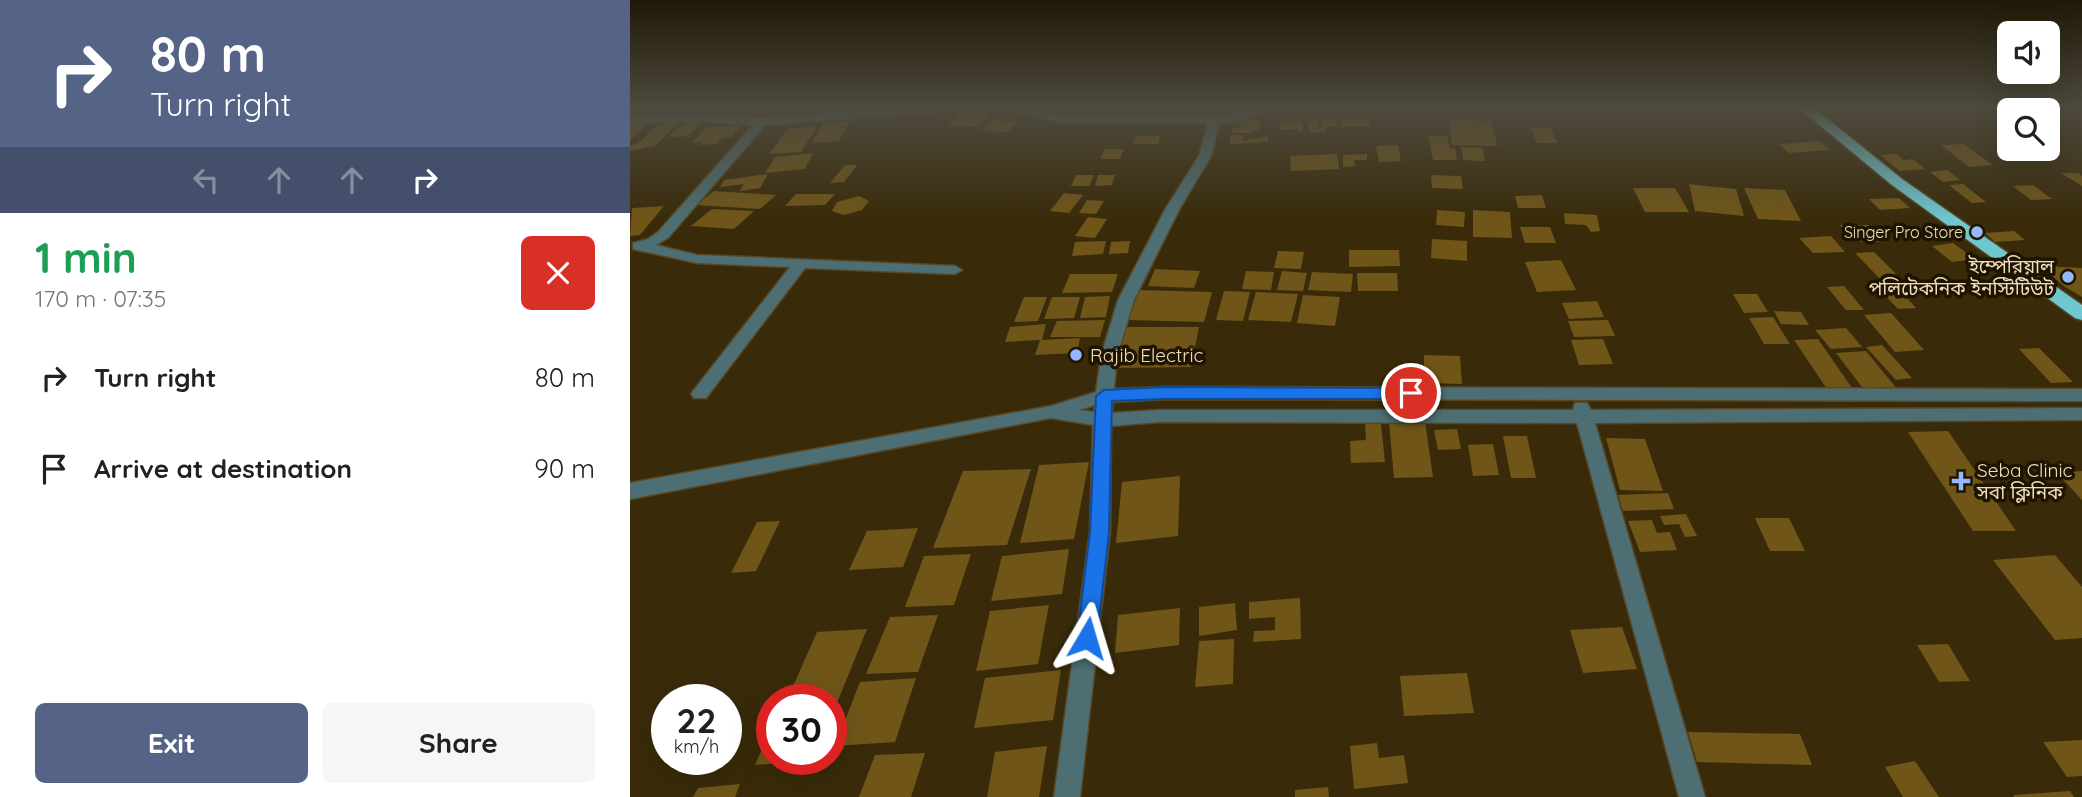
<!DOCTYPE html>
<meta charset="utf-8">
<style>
body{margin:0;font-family:Quicksand,"Noto Sans Bengali",sans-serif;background:#f6f6f6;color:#202124;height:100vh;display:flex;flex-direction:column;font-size:26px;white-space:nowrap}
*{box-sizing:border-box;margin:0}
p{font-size:23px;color:#757577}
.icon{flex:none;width:38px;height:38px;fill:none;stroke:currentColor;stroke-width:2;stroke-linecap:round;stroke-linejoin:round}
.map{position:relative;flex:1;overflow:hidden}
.panel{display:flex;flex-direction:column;background:#fff;width:630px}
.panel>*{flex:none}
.guide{background:#556486;color:#fff;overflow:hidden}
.tools{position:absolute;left:1367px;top:21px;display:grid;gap:14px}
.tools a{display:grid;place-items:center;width:63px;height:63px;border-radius:10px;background:#fff;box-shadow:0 7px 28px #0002;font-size:35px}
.speed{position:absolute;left:21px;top:684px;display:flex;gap:14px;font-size:35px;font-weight:700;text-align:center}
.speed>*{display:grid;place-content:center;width:91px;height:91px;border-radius:50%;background:#fff;box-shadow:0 7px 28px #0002;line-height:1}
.speed small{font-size:18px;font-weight:400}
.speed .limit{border:10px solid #d22;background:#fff;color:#111}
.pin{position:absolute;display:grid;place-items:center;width:60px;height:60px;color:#fff;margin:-30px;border:4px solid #fff;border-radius:50%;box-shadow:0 2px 7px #0007}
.me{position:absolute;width:77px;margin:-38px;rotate:7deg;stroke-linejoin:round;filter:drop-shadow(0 0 5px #0008)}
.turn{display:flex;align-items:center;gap:24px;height:147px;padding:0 35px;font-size:32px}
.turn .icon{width:91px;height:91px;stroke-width:2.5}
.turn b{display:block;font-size:49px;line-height:60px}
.lanes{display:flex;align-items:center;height:66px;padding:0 35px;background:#0003;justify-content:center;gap:35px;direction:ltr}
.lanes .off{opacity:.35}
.round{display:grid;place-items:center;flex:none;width:74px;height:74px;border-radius:10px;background:#f6f6f6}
.head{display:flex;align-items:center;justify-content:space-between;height:119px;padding:0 35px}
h1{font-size:42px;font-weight:800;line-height:52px;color:#1e9e55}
.primary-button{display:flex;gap:14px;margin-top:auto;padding:14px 35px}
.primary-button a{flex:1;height:80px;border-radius:10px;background:#556486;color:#fff;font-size:28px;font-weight:800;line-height:80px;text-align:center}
.primary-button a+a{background:#f6f6f6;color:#202124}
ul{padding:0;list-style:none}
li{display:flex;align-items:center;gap:21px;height:91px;padding:0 35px}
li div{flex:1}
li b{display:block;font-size:26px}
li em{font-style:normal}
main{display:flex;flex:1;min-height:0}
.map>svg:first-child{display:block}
</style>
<main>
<section class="panel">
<div class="guide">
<div class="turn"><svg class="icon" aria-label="right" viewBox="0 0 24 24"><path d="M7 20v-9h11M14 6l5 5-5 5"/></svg><div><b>80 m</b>Turn right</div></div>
<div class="lanes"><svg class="icon off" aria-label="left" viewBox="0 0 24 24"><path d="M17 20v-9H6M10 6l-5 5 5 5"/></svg><svg class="icon off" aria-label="ahead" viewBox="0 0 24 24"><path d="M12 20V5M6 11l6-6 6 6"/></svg><svg class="icon off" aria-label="ahead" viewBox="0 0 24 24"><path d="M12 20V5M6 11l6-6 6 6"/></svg><svg class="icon" aria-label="right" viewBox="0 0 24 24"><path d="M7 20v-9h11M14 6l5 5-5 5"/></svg></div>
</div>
<div class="head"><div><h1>1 min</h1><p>170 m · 07:35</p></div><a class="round" style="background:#d93025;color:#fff"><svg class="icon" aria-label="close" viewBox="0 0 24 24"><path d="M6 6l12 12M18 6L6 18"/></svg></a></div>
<ul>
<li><svg class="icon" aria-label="right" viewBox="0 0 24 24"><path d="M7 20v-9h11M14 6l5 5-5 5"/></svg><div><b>Turn right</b></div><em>80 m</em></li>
<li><svg class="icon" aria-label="arrive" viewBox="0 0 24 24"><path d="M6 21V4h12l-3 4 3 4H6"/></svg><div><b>Arrive at destination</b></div><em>90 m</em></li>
</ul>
<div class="primary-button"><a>Exit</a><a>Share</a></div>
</section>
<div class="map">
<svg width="1452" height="797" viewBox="0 0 1452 797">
<rect width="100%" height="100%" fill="#392b0a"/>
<g fill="#6f5518">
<polygon points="332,112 360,114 347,127 318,125"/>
<polygon points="705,117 707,127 695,127 696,132 680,133 677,122 687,121 688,129 692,128 691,118"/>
<polygon points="739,119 740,127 711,127 710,120"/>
<polygon points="362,120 387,122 378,132 352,131"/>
<polygon points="630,120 629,130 624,130 623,133 602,133 603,128 610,128 611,121"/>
<polygon points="819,120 862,121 867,146 822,145"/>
<polygon points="22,121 0,140 0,122"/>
<polygon points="220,121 209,141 182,143 194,123"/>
<polygon points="49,122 25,146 0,151 0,146 11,141 30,123"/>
<polygon points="72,122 57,136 39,137 54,123"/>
<polygon points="672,122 673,132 667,132 667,129 650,130 650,123"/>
<polygon points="112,125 101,137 92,138 86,144 69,145 72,142 62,143 76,127"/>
<polygon points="187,126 171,152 139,154 157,129"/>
<polygon points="901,128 921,128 927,143 907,143"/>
<polygon points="600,135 613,135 613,141 638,136 638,142 600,144"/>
<polygon points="506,136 530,136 528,144 503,144"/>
<polygon points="798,136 817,136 820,149 825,149 827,160 803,160"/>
<polygon points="1189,141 1200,150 1159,153 1149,144"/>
<polygon points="1334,144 1363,165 1339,167 1311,145"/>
<polygon points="768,145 771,161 749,162 746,146"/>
<polygon points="831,147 853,148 855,161 833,160"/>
<polygon points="475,149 494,149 490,159 470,159"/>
<polygon points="183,153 175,169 135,173 145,157"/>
<polygon points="707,154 709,169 661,171 660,156"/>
<polygon points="737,154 737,160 724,160 725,166 713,167 713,155"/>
<polygon points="1266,154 1274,160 1283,159 1295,169 1270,171 1250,155"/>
<polygon points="215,165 227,165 214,182 200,183"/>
<polygon points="1317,170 1330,180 1313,182 1300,172"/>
<polygon points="1431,173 1448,173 1452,176 1452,186"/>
<polygon points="138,174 130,188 110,191 114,184 90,187 94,180"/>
<polygon points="446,175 464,175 459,186 441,186"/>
<polygon points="468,175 485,175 482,185 465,186"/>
<polygon points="801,175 831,176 833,189 802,188"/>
<polygon points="1059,184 1106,189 1114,216 1065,211"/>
<polygon points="1333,184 1356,202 1342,203 1319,185"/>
<polygon points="1403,185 1422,199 1401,200 1383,186"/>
<polygon points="1003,188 1045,188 1059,212 1015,212"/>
<polygon points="1114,188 1155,190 1171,221 1128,219"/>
<polygon points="84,191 146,195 130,209 66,205"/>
<polygon points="434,193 453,195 439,213 420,211"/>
<polygon points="166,194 205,194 195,205 155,206"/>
<polygon points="912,195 916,208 888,208 885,196"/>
<polygon points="229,196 239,201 232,210 214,215 202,211 207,202"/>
<polygon points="1269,198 1280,208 1250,210 1239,199"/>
<polygon points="457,200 474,201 466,214 449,213"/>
<polygon points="34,206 10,235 0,236 2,208"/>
<polygon points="82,209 124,211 104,229 61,226"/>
<polygon points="807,210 835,212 834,227 806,225"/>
<polygon points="843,210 880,212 882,238 843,237"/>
<polygon points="934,213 967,215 970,231 961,232 956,225 935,224"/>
<polygon points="458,217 477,219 465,238 445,236"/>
<polygon points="1210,225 1239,225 1251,242 1222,241"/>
<polygon points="890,227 920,227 926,243 895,243"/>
<polygon points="1384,231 1395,240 1365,242 1355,233"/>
<polygon points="1201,236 1215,252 1183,253 1169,238"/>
<polygon points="802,239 837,241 837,261 801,258"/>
<polygon points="476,241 473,254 442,256 445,242"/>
<polygon points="500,241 498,253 479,254 481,242"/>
<polygon points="1323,243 1345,259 1322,262 1302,246"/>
<polygon points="719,250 769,250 770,266 719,267"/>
<polygon points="648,251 674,252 671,269 644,268"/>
<polygon points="1244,252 1274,282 1254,283 1225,253"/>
<polygon points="931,260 946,290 907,292 895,262"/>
<polygon points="1410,266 1452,268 1452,297 1435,287"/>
<polygon points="525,269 570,271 564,288 518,286"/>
<polygon points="616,271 644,272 641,290 612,289"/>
<polygon points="652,271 677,273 673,291 647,290"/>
<polygon points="682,272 723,274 721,292 678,290"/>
<polygon points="727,273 767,273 768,291 728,291"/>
<polygon points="440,274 488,274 482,292 432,293"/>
<polygon points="1265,285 1286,308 1268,309 1247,287"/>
<polygon points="1214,286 1234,310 1216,310 1197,287"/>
<polygon points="509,290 582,292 574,322 498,320"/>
<polygon points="594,291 620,292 613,321 586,320"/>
<polygon points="626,292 668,294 661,322 618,320"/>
<polygon points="1103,294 1127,294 1138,312 1114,313"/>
<polygon points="673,295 710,297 705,326 667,323"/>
<polygon points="480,296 476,317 450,318 455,297"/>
<polygon points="394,297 417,297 408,321 384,322"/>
<polygon points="422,297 450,297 444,318 414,319"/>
<polygon points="967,301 974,317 939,319 932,303"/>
<polygon points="1144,311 1171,312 1179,325 1151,324"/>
<polygon points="1261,313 1294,350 1265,352 1234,315"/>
<polygon points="1143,317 1160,344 1134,344 1119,318"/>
<polygon points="475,320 470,337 420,337 427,321"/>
<polygon points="978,320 985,336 944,337 938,321"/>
<polygon points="416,324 412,340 450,338 447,353 405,355 410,340 375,342 380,327"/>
<polygon points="496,327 569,327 561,367 483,368"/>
<polygon points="1216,328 1232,347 1201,349 1185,330"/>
<polygon points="973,339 983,364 949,365 941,340"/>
<polygon points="1188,339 1222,388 1197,389 1164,340"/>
<polygon points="1252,345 1282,378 1266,380 1236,347"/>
<polygon points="1409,348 1443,382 1421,383 1389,349"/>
<polygon points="1236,351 1267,389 1235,391 1206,353"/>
<polygon points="794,355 830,356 832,384 794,383"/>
<polygon points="795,421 803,477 764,478 759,422"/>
<polygon points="735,424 751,424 755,462 721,463 720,441 736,440"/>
<polygon points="827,429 831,449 808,450 804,430"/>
<polygon points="1318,431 1386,531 1343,531 1278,432"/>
<polygon points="873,436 897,436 906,478 881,478"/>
<polygon points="976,438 1015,439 1033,491 990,490"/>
<polygon points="863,444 869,475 843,476 838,445"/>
<polygon points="459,462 444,539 390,543 409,465"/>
<polygon points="401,469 377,545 303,548 333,471"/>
<polygon points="1452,471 1452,500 1427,473"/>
<polygon points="550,476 548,536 486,543 492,482"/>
<polygon points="1038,493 1044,509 993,511 988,495"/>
<polygon points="1056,514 1067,536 1055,537 1049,524 1034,525 1030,516"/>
<polygon points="1125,518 1159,518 1175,551 1140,551"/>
<polygon points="1022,520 1027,533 1040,532 1047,550 1010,552 998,521"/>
<polygon points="150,521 126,571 101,573 127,522"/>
<polygon points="288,528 273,567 219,570 237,531"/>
<polygon points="439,549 432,594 361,601 372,556"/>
<polygon points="341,554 324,605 275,607 294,556"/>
<polygon points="1425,555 1452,587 1452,638 1425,640 1363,560"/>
<polygon points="670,598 671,639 623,642 624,631 645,630 645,617 619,619 619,602"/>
<polygon points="605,603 607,630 569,636 569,607"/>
<polygon points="419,605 408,664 346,671 360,611"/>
<polygon points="550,608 549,645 485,653 488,615"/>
<polygon points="308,615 288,672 236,674 260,617"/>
<polygon points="992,627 1007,669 953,673 940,630"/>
<polygon points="237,629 207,703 201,703 201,700 157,700 187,632"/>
<polygon points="604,639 603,684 565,687 569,641"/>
<polygon points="1318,644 1340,681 1309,682 1287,645"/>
<polygon points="431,670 423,720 344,728 355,678"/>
<polygon points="837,673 844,713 774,716 770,676"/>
<polygon points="286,678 265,742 205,746 230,682"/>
<polygon points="142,726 142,760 168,762 125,765"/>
<polygon points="1058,732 1170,734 1182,765 1067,762"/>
<polygon points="1452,740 1452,776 1437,777 1413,742"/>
<polygon points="747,743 749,758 774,755 778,783 724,789 720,746"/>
<polygon points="417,746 409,797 357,797 365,752"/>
<polygon points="295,753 281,797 229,797 245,755"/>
<polygon points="1285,761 1309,797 1273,797 1255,767"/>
<polygon points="110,784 105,797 63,797 68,788"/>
<polygon points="698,787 699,797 665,797 665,790"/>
<polygon points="1440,791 1444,797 1384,797 1384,795"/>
</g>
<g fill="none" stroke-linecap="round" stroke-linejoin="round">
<defs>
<g id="minor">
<polygon points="264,108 317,108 312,111 135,125 38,238 26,245 67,255 325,266 332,270 325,274 175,268 76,398 64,398 61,394 64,390 160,267 67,263 3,249 3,243 18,239 28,232 123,125 68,121 0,123 0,117 68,115 132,119"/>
<path d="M375,108H397L433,117L572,115C596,120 615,108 638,108L615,119L589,124L581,156L550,208L504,300L487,356L484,389L534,387L1452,389V401L534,399L483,402L482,413L529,410H943L945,403H957L961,410L1452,408V420L965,423L1075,797H1049L947,423L529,422L481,426L480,532L450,797H424L460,532L463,425L421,418L0,499V483L421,406L466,392L471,356L488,300L536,208L569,156L578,123H433ZM465,405L464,412L449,410Z"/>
</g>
<polygon id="highway" points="1169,108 1184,108 1272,179 1452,305 1452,320 1445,318 1262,185"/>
</defs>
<use href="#minor" stroke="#564827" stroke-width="3"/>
<use href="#highway" stroke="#564827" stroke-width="3"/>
<use href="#minor" fill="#4d6e72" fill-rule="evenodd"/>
<use href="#highway" fill="#6fc7d0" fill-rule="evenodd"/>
</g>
<linearGradient id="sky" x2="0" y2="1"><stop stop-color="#1f1806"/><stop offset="0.49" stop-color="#4e4a3e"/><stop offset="1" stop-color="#4e4a3e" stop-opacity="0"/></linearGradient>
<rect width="1452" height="220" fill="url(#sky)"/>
<polygon fill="#1a73e8" stroke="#114b97" stroke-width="2" points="534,387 781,388 789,393 781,399 534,399 482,401 479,532 467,638 464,645 457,647 450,645 447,638 460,532 466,396 474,390"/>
<g fill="#95b7fd" stroke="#1f1400" stroke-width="2.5">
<circle cx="1347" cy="232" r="7"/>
<circle cx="1438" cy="277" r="7"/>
<circle cx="446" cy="355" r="7"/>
<path d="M1327.5 470.5h7v7h7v7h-7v7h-7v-7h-7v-7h7z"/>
</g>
<g text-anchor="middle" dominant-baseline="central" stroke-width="7" stroke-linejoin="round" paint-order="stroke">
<g font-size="16" fill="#eddec0" stroke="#1f1400" text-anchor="end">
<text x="1333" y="232">Singer Pro Store</text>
</g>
<g font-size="19" fill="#eddec0" stroke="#1f1400" text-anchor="start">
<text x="1424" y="266" text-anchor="end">ইম্পেরিয়াল<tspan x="1424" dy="22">পলিটেকনিক ইনস্টিটিউট</tspan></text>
<text x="460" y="355">Rajib Electric</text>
<text x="1347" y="470">Seba Clinic<tspan x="1347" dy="22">সবা ক্লিনিক</tspan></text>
</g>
</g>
</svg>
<div class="tools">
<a><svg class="icon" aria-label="sound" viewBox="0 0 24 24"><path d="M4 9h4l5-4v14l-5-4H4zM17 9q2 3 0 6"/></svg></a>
<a><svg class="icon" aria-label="search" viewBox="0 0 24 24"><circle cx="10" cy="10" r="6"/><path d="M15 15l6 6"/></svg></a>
</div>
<div class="speed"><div>22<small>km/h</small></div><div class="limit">30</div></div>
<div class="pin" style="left:781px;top:393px;background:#d93025"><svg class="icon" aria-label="arrive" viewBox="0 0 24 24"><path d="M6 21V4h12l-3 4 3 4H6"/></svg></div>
<svg class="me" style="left:457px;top:638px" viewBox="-20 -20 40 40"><path d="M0-17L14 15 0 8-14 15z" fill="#1a73e8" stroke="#fff" stroke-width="4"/></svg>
</div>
</main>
